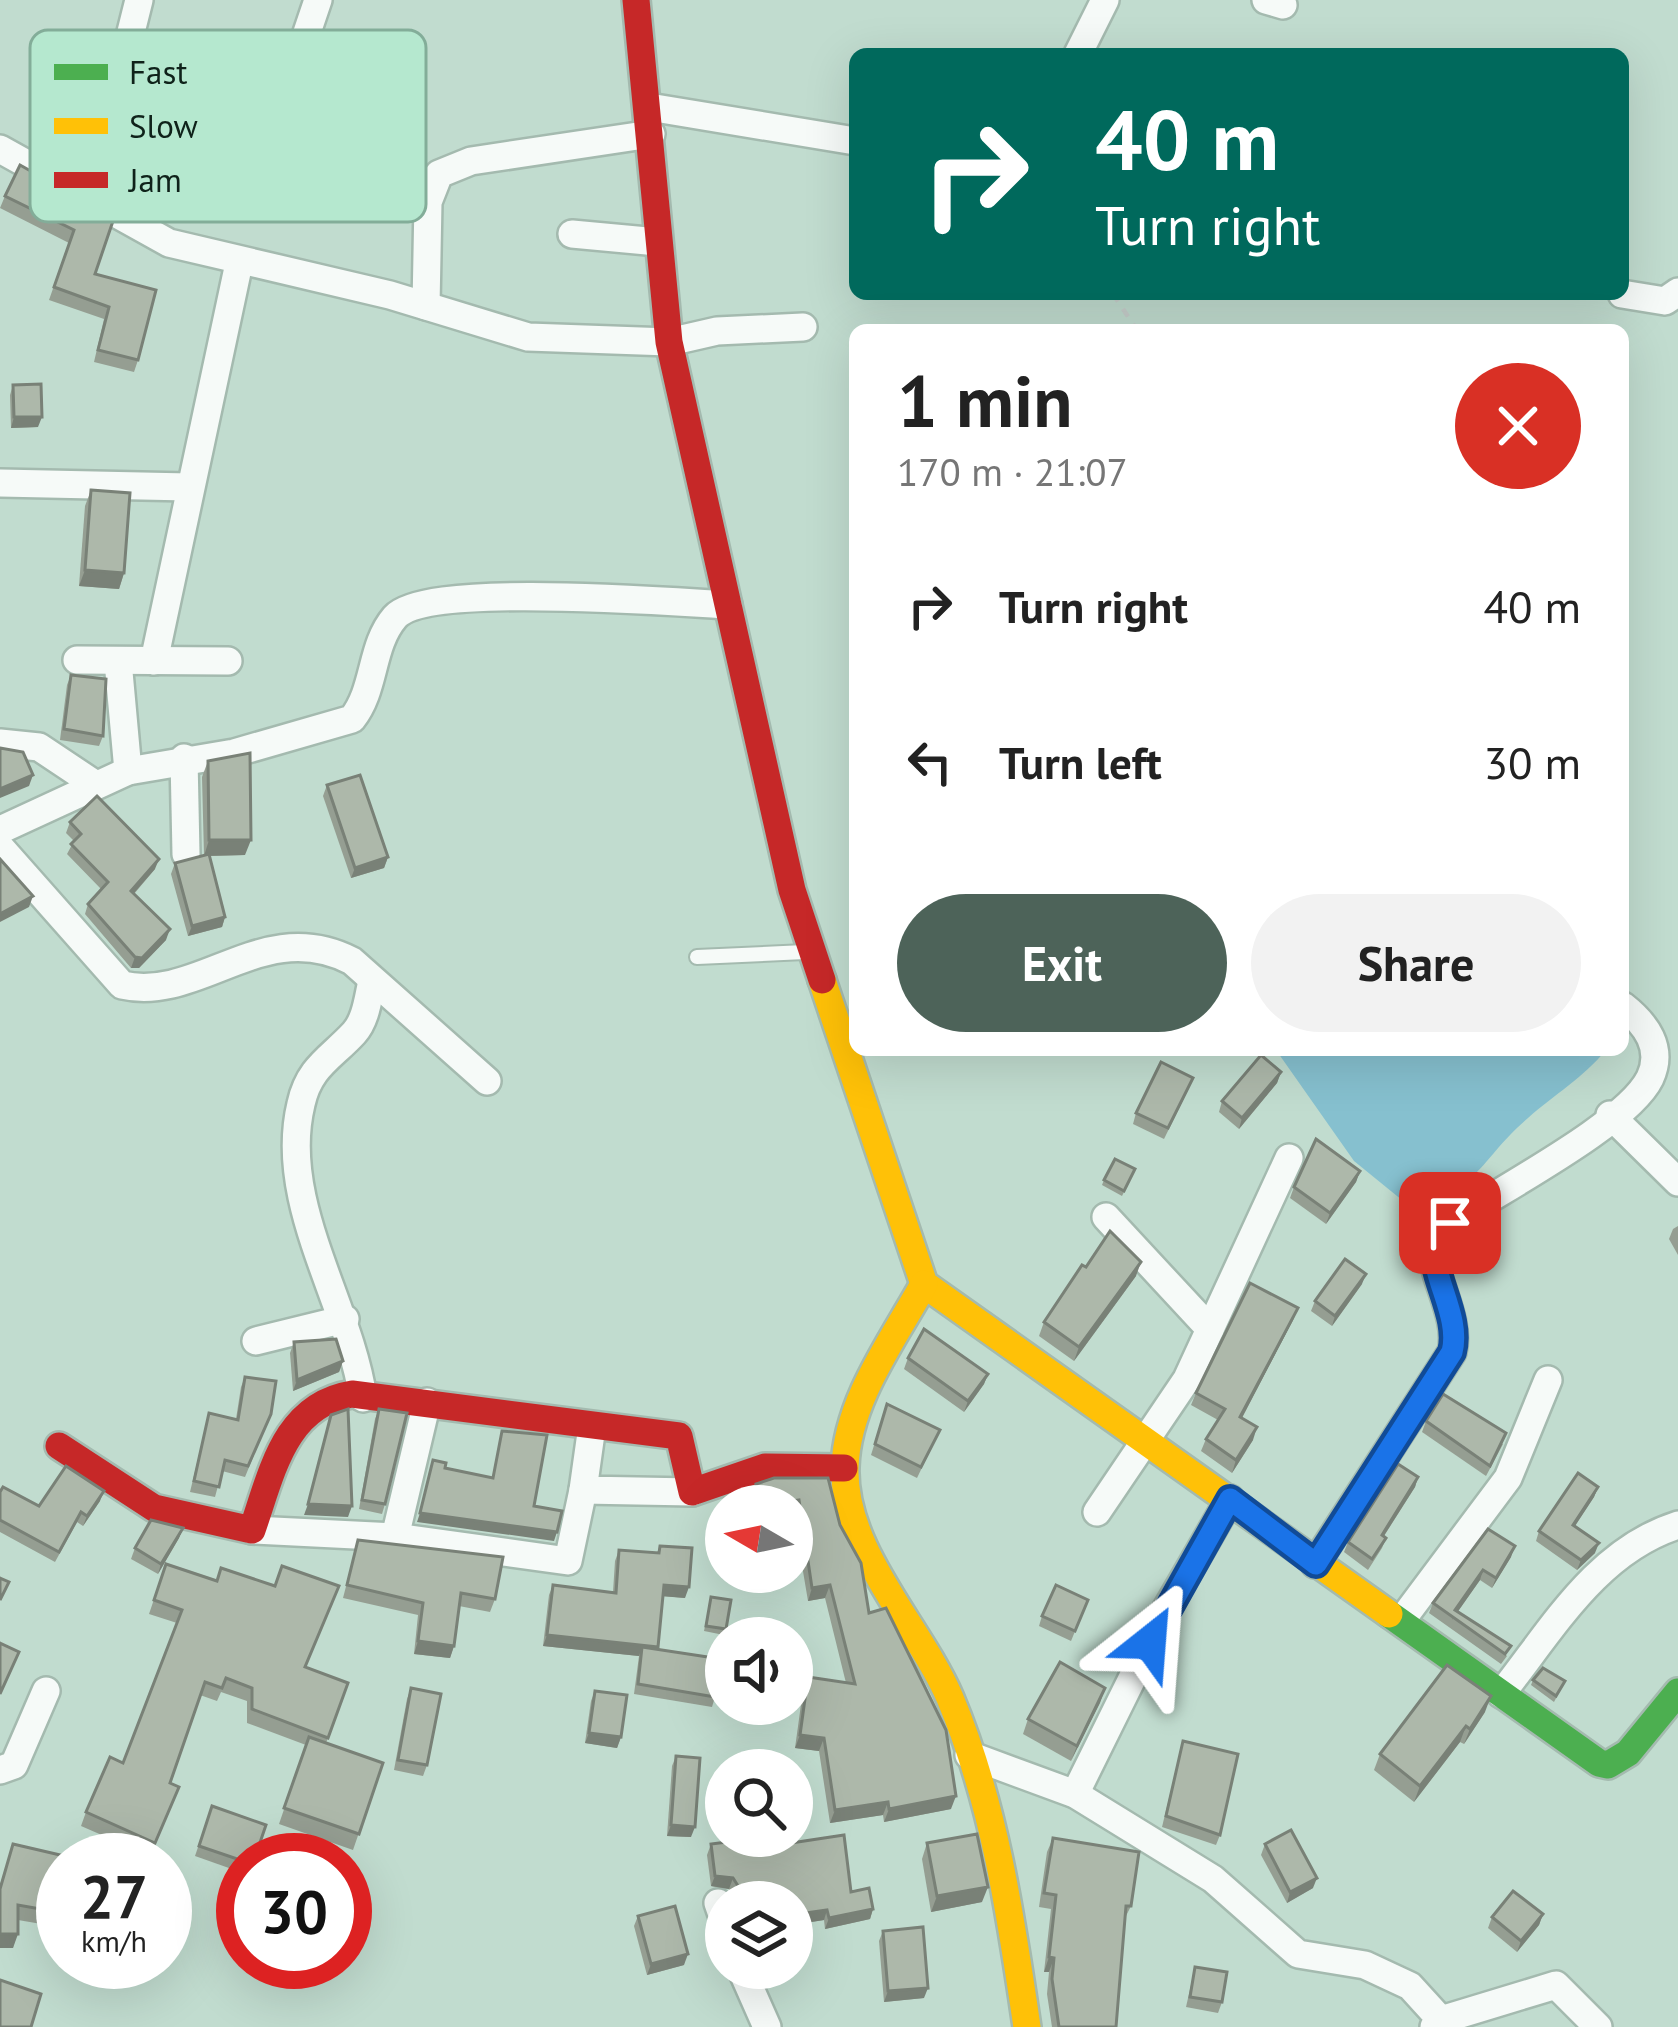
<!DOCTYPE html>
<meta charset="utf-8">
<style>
body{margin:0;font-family:"PT Sans",sans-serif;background:#f2f2f2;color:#222;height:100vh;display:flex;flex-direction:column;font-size:45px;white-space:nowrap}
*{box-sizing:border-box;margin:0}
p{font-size:39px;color:#767676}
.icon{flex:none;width:66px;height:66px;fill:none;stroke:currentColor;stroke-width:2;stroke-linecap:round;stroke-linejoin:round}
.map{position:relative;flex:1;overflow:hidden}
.sheet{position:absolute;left:849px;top:324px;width:780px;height:732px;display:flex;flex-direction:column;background:#fff;border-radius:18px;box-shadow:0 12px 48px #0002}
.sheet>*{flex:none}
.banner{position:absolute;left:849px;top:48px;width:780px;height:252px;border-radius:18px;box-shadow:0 12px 48px #0002;background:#00695c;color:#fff;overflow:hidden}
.needle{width:78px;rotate:279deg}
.tools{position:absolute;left:705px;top:1485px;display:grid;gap:24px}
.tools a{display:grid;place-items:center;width:108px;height:108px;border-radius:50%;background:#fff;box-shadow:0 12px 48px #0002;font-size:60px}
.speed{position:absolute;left:36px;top:1833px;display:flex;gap:24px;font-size:60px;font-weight:700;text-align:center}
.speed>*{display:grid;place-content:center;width:156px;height:156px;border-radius:50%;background:#fff;box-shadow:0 12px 48px #0002;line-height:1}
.speed small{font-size:30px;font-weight:400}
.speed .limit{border:18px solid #d22;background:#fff;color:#111}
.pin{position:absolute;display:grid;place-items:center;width:102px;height:102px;color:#fff;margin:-51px;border-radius:24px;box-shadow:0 6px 18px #0006}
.me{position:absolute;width:132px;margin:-66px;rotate:28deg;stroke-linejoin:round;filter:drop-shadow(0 0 9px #0008)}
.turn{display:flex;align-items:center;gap:42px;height:252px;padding:0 48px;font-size:54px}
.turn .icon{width:156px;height:156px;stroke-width:2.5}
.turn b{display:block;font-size:84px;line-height:102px}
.round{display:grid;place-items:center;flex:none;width:126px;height:126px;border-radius:63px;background:#f2f2f2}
.head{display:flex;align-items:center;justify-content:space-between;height:204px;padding:0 48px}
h1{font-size:72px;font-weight:600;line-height:90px}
.primary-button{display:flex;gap:24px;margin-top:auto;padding:24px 48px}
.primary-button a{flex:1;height:138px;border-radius:72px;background:#4d6359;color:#fff;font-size:48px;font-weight:600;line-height:138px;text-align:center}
.primary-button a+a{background:#f2f2f2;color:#222}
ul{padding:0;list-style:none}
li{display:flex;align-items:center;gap:36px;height:156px;padding:0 48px}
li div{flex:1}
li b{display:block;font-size:45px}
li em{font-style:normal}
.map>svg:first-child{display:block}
</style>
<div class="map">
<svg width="1678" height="2027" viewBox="0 0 1678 2027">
<rect width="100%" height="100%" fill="#c1dccf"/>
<path fill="#86c0cf" d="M1276,1050H1606C1583,1078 1555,1094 1528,1118C1481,1158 1481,1188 1413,1209L1354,1161Z"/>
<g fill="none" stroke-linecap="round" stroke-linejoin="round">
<defs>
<polyline id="lane" points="697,957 805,952"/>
<g id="street">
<polyline points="1266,0 1283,5"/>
<polyline points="1078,54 1105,0"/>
<polyline points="294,71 318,0"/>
<polyline points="649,107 855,141"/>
<polyline points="0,149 169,243 390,295 528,337 669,342 717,331 803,327"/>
<polyline points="90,196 139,0"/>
<polyline points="572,234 658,242"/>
<polyline points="1622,294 1665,301 1678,292"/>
<polyline points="426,306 428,202 439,174 471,161 651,134"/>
<polyline points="0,483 189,487"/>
<polyline points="77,660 228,661"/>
<polyline points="118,661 128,771"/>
<polyline points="154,661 239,263"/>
<polyline points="0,743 39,747 96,785"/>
<polyline points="184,758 186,854"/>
<path d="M0,830L128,771L234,753L352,719C376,689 370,646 395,617C427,582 672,602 728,605"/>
<path d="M0,847L122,985C200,1003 263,915 352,961L487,1081"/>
<polyline points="1610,1115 1678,1182"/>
<polyline points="1106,1217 1210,1329"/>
<polyline points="256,1341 345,1319"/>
<path d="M363,1398C349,1302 277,1203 301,1104C309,1067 331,1058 354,1033C366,1020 368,998 372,981"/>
<polyline points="427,1402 395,1537 568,1561 583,1490"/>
<polyline points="592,1426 583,1490 692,1492"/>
<polyline points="1097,1512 1187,1379 1289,1158"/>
<polyline points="252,1530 395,1537"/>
<path d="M1315,1564L1452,1352C1462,1311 1419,1261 1437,1232C1485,1197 1626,1127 1650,1078C1664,1048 1646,1024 1623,1006"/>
<polyline points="1401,1621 1508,1478 1548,1380"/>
<path d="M1501,1694C1552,1630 1596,1551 1678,1525"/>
<polyline points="969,1755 1075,1794 1213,1879 1298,1954 1365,1965 1410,1986 1441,2020 1434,2027"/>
<polyline points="0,1770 14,1765 46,1691"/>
<polyline points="1075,1794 1165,1612 1230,1499"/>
<polyline points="718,1903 726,1926"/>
<polyline points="741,1968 767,2027"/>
<polyline points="1441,2020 1556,1985 1598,2027"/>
</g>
<polyline id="fast" points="1389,1614 1599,1763 1608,1765 1628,1753 1678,1692"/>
<g id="slow">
<polyline points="822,980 924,1284 1389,1614"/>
<path d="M924,1284C893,1340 847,1401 845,1467C842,1550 919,1626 950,1698C994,1802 1011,1917 1027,2027"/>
</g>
<g id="jam">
<polyline points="636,0 669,342 792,890 822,980"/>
<path d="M59,1446L154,1508L252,1530C272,1473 284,1405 352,1394L679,1436L692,1492L765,1467L844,1468"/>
</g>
</defs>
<use href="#lane" stroke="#a4baaf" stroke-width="18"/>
<use href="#street" stroke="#a4baaf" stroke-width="32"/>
<use href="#fast" stroke="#a4baaf" stroke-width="32"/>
<use href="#slow" stroke="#a4baaf" stroke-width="32"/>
<use href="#jam" stroke="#a4baaf" stroke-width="32"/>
<polyline stroke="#c7cecb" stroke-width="4.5" stroke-dasharray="9 9" stroke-linecap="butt" points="1113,294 1137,330"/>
<use href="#lane" stroke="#f6faf8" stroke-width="14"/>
<use href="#street" stroke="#f6faf8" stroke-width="27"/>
<use href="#fast" stroke="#4caf50" stroke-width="27"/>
<use href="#slow" stroke="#ffc107" stroke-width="27"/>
<use href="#jam" stroke="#c62828" stroke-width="27"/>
</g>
<g fill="#959e92">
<polygon points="56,194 138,360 134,372 94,362 104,319 49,300 69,243 0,208 5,196"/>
<polygon points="13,385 38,427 11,428 10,395"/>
<polygon points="91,490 124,573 119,589 79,586 85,506"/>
<polygon points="71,675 103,736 99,746 60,740 67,685"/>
<polygon points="208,761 245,855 209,856 225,917 222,927 188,936 171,874 175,863 204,855 202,777"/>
<polygon points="327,785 388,857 384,868 351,878 323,796"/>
<polygon points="70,822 155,869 134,894 166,940 139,968 131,968 85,914 88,904 101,889 67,854 74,841 66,833"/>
<polygon points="1281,1072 1277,1083 1239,1129 1219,1112 1222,1101"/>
<polygon points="1189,1088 1164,1139 1133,1124 1136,1113"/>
<polygon points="1360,1171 1356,1182 1326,1224 1290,1198 1294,1187"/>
<polygon points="1133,1174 1122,1196 1102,1185 1104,1180"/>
<polygon points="1678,1226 1678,1255 1669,1239 1673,1229"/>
<polygon points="1086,1267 1136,1276 1074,1361 1039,1336 1044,1322"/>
<polygon points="1362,1284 1332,1326 1311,1311 1315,1301"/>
<polygon points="1298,1308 1293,1320 1242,1418 1253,1440 1232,1473 1201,1451 1206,1439 1218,1420 1191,1405 1196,1393"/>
<polygon points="294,1342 343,1361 339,1372 293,1391 290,1353"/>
<polygon points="908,1358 988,1374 984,1384 964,1412 904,1369"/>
<polygon points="245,1377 271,1414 245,1477 222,1471 215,1497 190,1492 209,1413 236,1419 241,1387"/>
<polygon points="887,1404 940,1430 917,1478 871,1455"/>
<polygon points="379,1409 385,1504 382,1514 359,1509 375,1419"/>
<polygon points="1426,1421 1503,1444 1486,1476 1422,1432"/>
<polygon points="1418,1477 1415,1487 1384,1536 1386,1538 1382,1548 1368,1570 1344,1552 1348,1542"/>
<polygon points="774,1478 840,1525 869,1613 951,1809 884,1822 883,1815 830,1823 819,1751 795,1748 803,1690 808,1677 846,1683 825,1598 808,1601 792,1506 753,1506 752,1497 756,1484"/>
<polygon points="1598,1487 1594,1497 1575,1526 1595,1553 1577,1570 1536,1541 1539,1531"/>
<polygon points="0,1492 39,1506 100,1501 83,1526 77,1522 55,1562 0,1532"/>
<polygon points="183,1528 179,1538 158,1574 131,1559 135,1548"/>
<polygon points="1488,1529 1511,1557 1492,1588 1480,1580 1458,1611 1507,1656 1501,1664 1429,1613 1433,1603"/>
<polygon points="358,1540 495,1599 490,1612 459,1606 454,1646 450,1658 414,1654 418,1615 343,1598"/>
<polygon points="660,1546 685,1598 663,1596 657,1650 715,1697 712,1707 634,1694 639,1656 543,1646 549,1595 553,1585 613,1592 615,1561 619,1550 657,1553"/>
<polygon points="166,1564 306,1667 348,1683 326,1743 383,1763 353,1850 279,1824 306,1745 247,1723 247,1701 221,1692 217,1701 200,1695 170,1783 179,1787 150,1856 81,1826 86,1812 123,1763 177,1623 149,1614"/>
<polygon points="711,1597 726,1629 724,1635 704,1631"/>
<polygon points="1088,1600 1071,1641 1039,1626 1042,1616"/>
<polygon points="1533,1680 1565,1681 1554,1702 1531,1685"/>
<polygon points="411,1688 427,1765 423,1776 394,1770 407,1699"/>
<polygon points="1105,1688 1071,1761 1023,1734 1028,1719"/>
<polygon points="595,1691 621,1737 617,1748 585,1743 591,1701"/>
<polygon points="1485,1712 1464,1744 1460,1742 1414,1802 1374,1770 1380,1754"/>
<polygon points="1183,1741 1220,1835 1216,1845 1162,1827"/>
<polygon points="676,1756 691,1837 667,1836 672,1766"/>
<polygon points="212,1806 243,1860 243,1873 195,1856"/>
<polygon points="1053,1838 1131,1906 1124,1920 1116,2027 1052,2027 1047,1994 1049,1972 1044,1972 1051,1909 1039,1907 1047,1852"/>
<polygon points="791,1843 873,1909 870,1919 825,1929 824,1920 792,1925 792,1902 766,1902 765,1896 736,1900 729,1889 711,1886 707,1855 711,1844"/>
<polygon points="927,1843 982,1902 931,1912 922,1859"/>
<polygon points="13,1844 63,1860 63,1916 59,1927 18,1920 13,1948 0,1948 0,1885"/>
<polygon points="1265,1844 1313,1888 1287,1903 1261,1855"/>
<polygon points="1543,1914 1539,1925 1517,1952 1488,1928 1492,1917"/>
<polygon points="638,1916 684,1965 647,1975 634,1926"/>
<polygon points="883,1931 924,1998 884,2002 879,1941"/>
<polygon points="68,1962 118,1962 112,1980 67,1966"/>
<polygon points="1195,1967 1222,2002 1218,2013 1186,2007"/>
</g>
<g fill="#798177">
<polygon points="14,417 42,417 38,427 11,428"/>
<polygon points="85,570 124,573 119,589 79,586"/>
<polygon points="33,775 29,786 0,798 0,789"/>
<polygon points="209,840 251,840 245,855 204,856"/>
<polygon points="388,857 384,868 351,878 355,868"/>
<polygon points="159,859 155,869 127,901 131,891"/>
<polygon points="33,896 29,907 0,922 0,914"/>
<polygon points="225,917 222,927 188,936 192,926"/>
<polygon points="170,929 166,940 139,968 131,968 135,957"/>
<polygon points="1281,1072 1277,1083 1239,1129 1242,1118"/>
<polygon points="1360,1171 1356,1182 1326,1224 1330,1213"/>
<polygon points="1141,1262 1136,1276 1074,1361 1079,1347"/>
<polygon points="1366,1274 1362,1284 1332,1326 1335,1316"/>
<polygon points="1298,1308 1293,1320 1236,1429 1240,1417"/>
<polygon points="343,1361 339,1372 293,1391 297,1380"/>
<polygon points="988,1374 984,1384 964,1412 968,1401"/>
<polygon points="1257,1427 1253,1440 1232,1473 1236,1460"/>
<polygon points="1418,1477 1415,1487 1378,1545 1382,1535"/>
<polygon points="1598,1487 1594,1497 1569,1535 1573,1525"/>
<polygon points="104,1491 100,1501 83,1526 87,1516"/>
<polygon points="799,1500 792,1514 792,1506 760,1506"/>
<polygon points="308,1504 352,1506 348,1517 304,1515"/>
<polygon points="420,1513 557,1532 554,1541 417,1522"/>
<polygon points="183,1528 179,1538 158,1574 161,1564"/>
<polygon points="1599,1543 1595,1553 1577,1570 1581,1560"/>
<polygon points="1515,1546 1511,1557 1492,1588 1496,1578"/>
<polygon points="1483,1570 1480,1580 1452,1620 1455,1610"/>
<polygon points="664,1585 689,1587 685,1598 660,1596"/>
<polygon points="830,1585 825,1598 808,1601 812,1588"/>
<polygon points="547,1635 658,1647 654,1658 642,1647 639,1656 543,1646"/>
<polygon points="418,1641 454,1646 450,1658 414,1654"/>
<polygon points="1105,1688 1100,1703 1071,1761 1077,1746"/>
<polygon points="1491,1696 1485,1712 1464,1744 1470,1729"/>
<polygon points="1466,1726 1460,1742 1414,1802 1420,1786"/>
<polygon points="589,1733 621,1737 617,1748 585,1743"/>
<polygon points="800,1735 824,1738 819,1751 795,1748"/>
<polygon points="956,1796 951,1809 884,1822 889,1809"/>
<polygon points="888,1802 883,1815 830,1823 835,1810"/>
<polygon points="671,1825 695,1827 691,1837 667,1836"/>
<polygon points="715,1876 733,1878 729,1889 711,1886"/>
<polygon points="1317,1878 1313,1888 1287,1903 1290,1892"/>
<polygon points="769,1885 765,1896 736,1900 740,1889"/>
<polygon points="988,1887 982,1902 931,1912 937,1896"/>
<polygon points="873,1909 870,1919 825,1929 829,1918"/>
<polygon points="827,1910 824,1920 792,1925 792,1915"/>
<polygon points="1543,1914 1539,1925 1517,1952 1521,1941"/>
<polygon points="0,1934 18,1934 13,1948 0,1948"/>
<polygon points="688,1954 684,1965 647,1975 651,1964"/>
<polygon points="1049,1957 1054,1958 1049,1972 1044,1972"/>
<polygon points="928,1988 924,1998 884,2002 888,1991"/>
</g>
<g fill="#adb8aa" stroke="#798177" stroke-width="3">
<polygon points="20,165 59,187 56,194 114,218 95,274 156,290 138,360 98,350 109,307 54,287 74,230 5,196"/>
<polygon points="41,384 42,417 14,417 13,385"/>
<polygon points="91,490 130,493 124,573 85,570"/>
<polygon points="71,675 106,679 103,736 64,729"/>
<polygon points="0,748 23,752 33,775 0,789"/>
<polygon points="250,753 251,840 209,840 208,761"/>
<polygon points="360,775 388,857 355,868 327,785"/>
<polygon points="97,796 159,859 131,891 170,929 142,958 135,957 88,904 108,882 71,844 81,834 70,822"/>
<polygon points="209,854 225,917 192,926 175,863"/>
<polygon points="0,859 33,896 0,914"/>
<polygon points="1261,1055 1281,1072 1242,1118 1222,1101"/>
<polygon points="1161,1062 1193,1078 1168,1128 1136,1113"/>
<polygon points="1316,1139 1360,1171 1330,1213 1294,1187"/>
<polygon points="1115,1159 1135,1169 1124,1191 1104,1180"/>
<polygon points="1110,1231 1141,1262 1079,1347 1044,1322 1082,1265 1086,1267"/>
<polygon points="1345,1259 1366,1274 1335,1316 1315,1301"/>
<polygon points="1250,1283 1298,1308 1240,1417 1257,1427 1236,1460 1206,1439 1225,1409 1196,1393"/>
<polygon points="924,1329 988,1374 968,1401 908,1358"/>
<polygon points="336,1339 343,1361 297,1380 294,1342"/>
<polygon points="245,1377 276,1381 271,1414 248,1466 225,1460 219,1487 194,1481 209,1413 238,1420"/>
<polygon points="1443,1394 1506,1433 1490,1466 1426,1421"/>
<polygon points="887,1404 940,1430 921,1467 875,1444"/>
<polygon points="348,1409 352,1506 308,1504 331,1415"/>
<polygon points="379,1409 407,1413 385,1504 362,1500"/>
<polygon points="502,1431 547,1435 534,1506 562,1511 557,1532 420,1513 433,1460 446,1463 445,1468 493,1478"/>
<polygon points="1398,1464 1418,1477 1382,1535 1386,1538 1372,1559 1348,1542"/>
<polygon points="66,1466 104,1491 87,1516 81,1512 59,1552 0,1520 0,1492 3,1487 39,1506"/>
<polygon points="1578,1473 1598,1487 1573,1525 1599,1543 1581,1560 1539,1531"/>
<polygon points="774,1478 828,1478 840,1525 861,1563 869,1613 886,1608 946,1730 956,1796 889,1809 888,1802 835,1810 824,1738 800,1735 808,1677 855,1684 830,1585 812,1588 799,1500 760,1506 756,1484"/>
<polygon points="151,1520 183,1528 161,1564 135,1548"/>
<polygon points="1488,1529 1515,1546 1496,1578 1483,1570 1455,1610 1511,1646 1505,1654 1433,1603"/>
<polygon points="358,1540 503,1557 495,1599 461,1593 454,1646 418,1641 423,1603 347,1585"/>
<polygon points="660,1546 692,1548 689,1587 664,1585 658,1647 547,1635 553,1585 616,1593 619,1550 659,1553"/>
<polygon points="166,1564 217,1581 221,1568 275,1586 282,1566 339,1586 305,1667 348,1683 328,1738 252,1709 252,1688 226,1678 222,1688 205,1682 170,1783 179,1787 155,1843 86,1812 110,1757 123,1763 182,1610 154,1600"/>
<polygon points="0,1578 9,1582 0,1600"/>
<polygon points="1056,1585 1088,1600 1075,1631 1042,1616"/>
<polygon points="711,1597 731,1600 726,1629 706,1626"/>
<polygon points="0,1643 19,1652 0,1694"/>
<polygon points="642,1647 721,1659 715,1697 638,1684"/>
<polygon points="1060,1662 1105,1688 1077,1746 1028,1719"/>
<polygon points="1447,1665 1491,1696 1470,1729 1466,1726 1420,1786 1380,1754"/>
<polygon points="1543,1668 1565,1681 1556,1696 1533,1680"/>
<polygon points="411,1688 441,1694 427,1765 398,1760"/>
<polygon points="595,1691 627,1695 621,1737 589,1733"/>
<polygon points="309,1737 383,1763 359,1834 284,1808"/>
<polygon points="1183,1741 1238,1754 1220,1835 1166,1816"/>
<polygon points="676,1756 700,1758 695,1827 671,1825"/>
<polygon points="212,1806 266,1825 254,1860 243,1861 199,1846"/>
<polygon points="1291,1830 1317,1878 1290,1892 1265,1844"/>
<polygon points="977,1834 988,1887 937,1896 927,1843"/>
<polygon points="844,1835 851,1892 869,1888 873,1909 829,1918 827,1910 792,1915 792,1902 772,1902 769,1885 740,1889 733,1878 715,1876 711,1844 775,1836 790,1836 791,1843"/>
<polygon points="1053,1838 1139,1852 1131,1906 1126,1906 1116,2027 1059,2027 1052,1979 1054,1958 1049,1957 1056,1895 1044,1893"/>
<polygon points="13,1844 73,1858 73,1860 63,1860 63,1913 18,1905 18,1934 0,1934 0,1889"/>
<polygon points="1513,1891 1543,1914 1521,1941 1492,1917"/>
<polygon points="675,1906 688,1954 651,1964 638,1916"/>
<polygon points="923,1927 928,1988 888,1991 883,1931"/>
<polygon points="92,1962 118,1962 116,1970"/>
<polygon points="1195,1967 1227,1972 1222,2002 1190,1997"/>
<polygon points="0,1980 41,1994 31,2027 0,2027"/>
</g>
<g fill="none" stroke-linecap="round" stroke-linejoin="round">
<defs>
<path id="route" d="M1150,1642L1230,1499L1316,1564L1452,1352C1464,1306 1409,1252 1450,1223"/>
</defs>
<use href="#route" stroke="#114b97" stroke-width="30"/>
<use href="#route" stroke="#1a73e8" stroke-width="21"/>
</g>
<rect x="30" y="30" width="396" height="192" rx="18" fill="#b5e8cf" stroke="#83ad99" stroke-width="3"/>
<rect x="54" y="64" width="54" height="16" fill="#4caf50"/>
<rect x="54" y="118" width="54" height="16" fill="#ffc107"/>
<rect x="54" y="172" width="54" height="16" fill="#c62828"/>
<g font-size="33" fill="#0f221a">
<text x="129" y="84">Fast</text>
<text x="129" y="138">Slow</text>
<text x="129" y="192">Jam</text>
</g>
</svg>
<div class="tools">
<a><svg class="needle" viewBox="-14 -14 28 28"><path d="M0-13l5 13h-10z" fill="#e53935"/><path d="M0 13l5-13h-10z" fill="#767676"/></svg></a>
<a><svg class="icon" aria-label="sound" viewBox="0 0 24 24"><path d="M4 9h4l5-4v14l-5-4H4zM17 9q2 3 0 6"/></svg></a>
<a><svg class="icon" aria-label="search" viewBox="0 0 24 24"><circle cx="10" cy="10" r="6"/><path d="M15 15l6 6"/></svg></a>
<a><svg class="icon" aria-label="layers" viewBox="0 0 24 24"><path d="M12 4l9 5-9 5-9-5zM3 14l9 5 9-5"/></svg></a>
</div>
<div class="speed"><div>27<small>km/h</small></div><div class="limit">30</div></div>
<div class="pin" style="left:1450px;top:1223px;background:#d93025"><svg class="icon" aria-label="arrive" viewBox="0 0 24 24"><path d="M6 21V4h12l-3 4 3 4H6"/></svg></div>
<svg class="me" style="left:1150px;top:1642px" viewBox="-20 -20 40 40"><path d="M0-17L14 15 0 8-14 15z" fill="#1a73e8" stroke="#fff" stroke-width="4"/></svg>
<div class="banner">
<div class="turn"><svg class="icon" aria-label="right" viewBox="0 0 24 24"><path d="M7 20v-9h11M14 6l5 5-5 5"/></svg><div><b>40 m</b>Turn right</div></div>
</div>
<section class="sheet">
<div class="head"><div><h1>1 min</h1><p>170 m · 21:07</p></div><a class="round" style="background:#d93025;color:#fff"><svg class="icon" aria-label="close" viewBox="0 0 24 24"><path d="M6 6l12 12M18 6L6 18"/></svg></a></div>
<ul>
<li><svg class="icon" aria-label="right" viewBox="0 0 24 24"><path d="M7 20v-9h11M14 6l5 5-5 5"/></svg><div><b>Turn right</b></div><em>40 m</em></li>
<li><svg class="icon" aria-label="left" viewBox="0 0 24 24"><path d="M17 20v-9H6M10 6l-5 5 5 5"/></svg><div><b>Turn left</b></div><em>30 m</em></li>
</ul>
<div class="primary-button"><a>Exit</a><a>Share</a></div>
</section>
</div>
